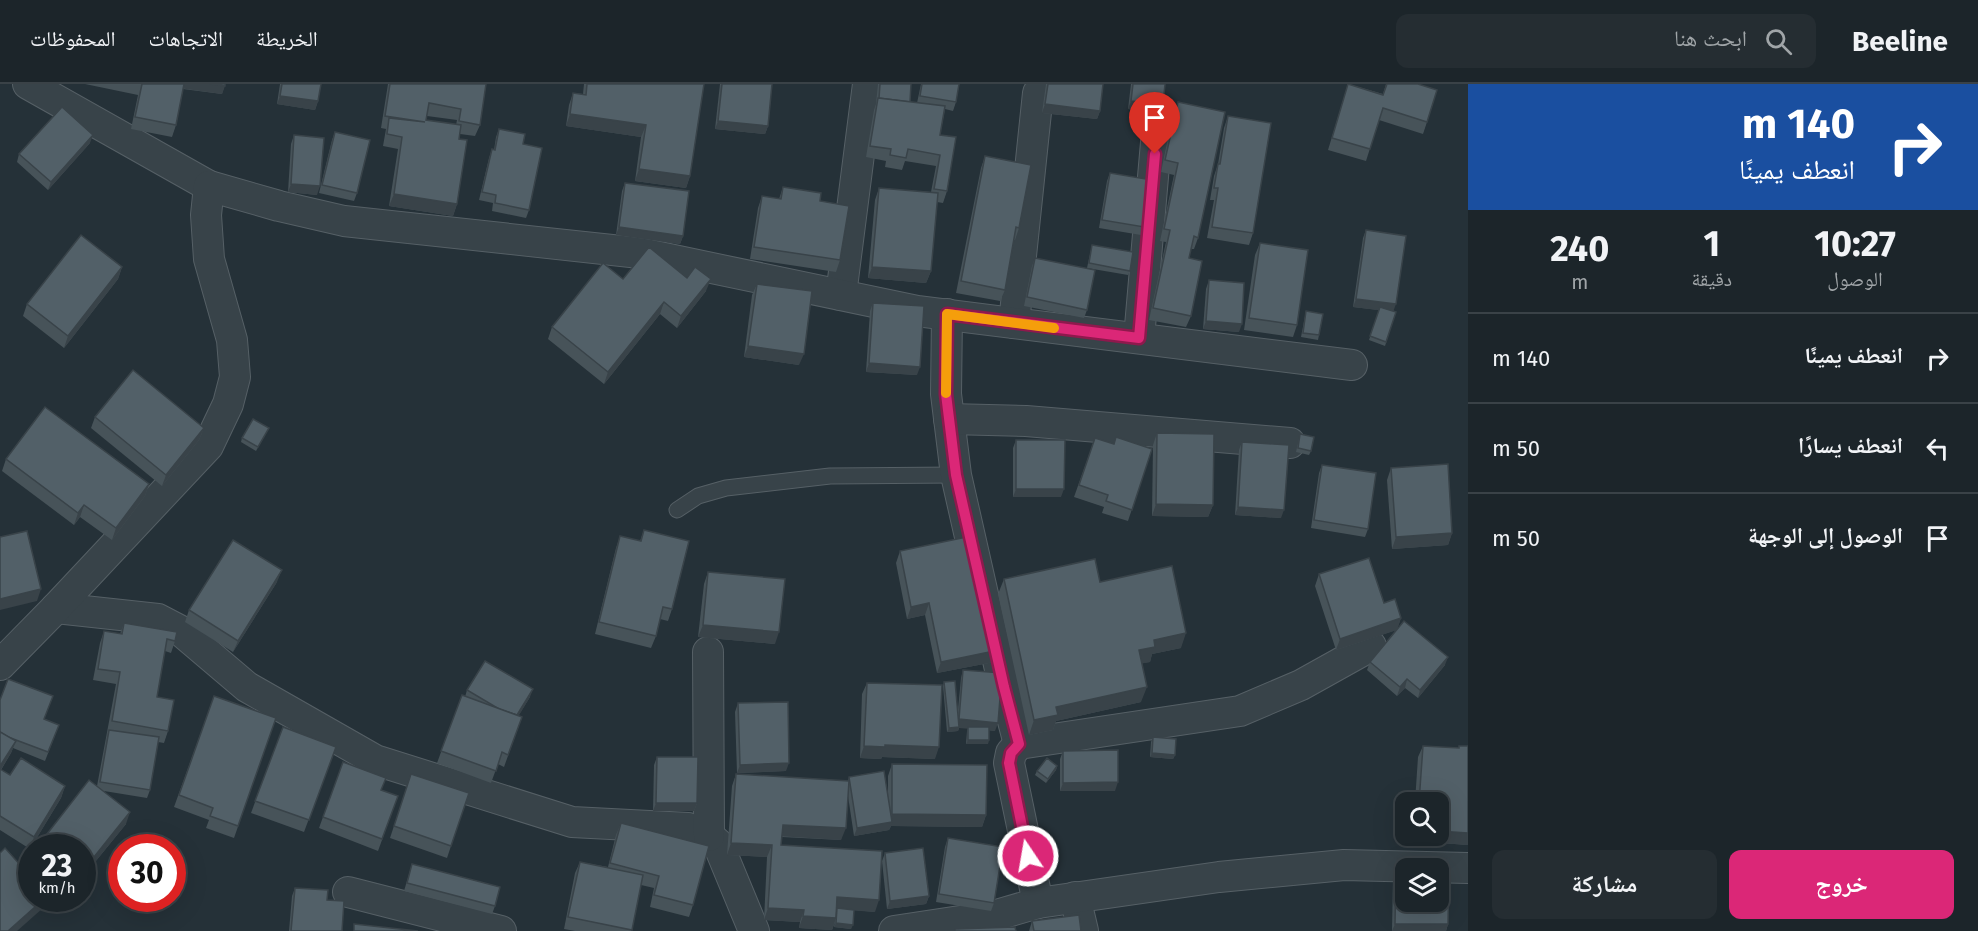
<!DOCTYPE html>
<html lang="ar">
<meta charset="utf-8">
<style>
body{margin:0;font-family:"Fira Sans","Noto Naskh Arabic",sans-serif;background:#252d32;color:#f1f3f6;direction:rtl;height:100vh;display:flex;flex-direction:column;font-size:22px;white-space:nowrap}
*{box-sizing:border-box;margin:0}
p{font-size:20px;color:#a0a5a8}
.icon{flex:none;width:33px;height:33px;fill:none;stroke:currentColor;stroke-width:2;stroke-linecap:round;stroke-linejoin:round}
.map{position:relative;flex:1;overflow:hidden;direction:ltr}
.panel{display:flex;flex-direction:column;background:#1c252a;width:510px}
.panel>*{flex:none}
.banner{background:#1a4fa0;color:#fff;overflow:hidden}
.controls{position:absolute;left:1395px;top:708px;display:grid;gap:12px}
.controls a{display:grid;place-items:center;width:54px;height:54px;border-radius:12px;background:#1c252a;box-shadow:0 6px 24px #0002,0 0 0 2px #3a4247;font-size:30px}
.speed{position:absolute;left:18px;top:750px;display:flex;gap:12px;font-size:30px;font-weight:700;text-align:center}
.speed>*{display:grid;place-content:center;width:78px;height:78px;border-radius:50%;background:#1c252a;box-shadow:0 6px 24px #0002,0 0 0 2px #3a4247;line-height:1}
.speed small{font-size:15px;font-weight:400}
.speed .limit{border:9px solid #d22;background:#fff;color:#111}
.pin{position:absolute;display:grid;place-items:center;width:51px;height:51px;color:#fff;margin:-62px -26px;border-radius:50% 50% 50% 0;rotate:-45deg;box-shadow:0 0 6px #0007}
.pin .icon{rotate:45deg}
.me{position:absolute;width:66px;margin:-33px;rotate:348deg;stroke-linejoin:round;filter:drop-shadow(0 0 4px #0008)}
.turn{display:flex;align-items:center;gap:21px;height:126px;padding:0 24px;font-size:27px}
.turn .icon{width:78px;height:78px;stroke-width:2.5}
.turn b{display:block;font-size:42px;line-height:51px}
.eta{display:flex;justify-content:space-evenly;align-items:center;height:102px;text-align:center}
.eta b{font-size:36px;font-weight:700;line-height:42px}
.primary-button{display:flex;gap:12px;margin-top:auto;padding:12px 24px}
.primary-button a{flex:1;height:69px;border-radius:12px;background:#db2777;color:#fff;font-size:24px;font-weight:700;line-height:69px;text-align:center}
.primary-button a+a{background:#252d32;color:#f1f3f6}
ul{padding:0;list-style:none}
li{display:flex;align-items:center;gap:18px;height:90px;padding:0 24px;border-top:2px solid #3a4247}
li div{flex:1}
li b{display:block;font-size:22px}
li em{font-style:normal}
header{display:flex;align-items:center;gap:36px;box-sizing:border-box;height:84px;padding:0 30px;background:#1c252a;border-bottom:2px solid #3a4247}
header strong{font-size:28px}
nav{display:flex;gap:33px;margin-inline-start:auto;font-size:21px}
.search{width:420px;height:54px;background:#252d32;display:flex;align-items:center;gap:15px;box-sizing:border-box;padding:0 21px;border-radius:12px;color:#a0a5a8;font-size:22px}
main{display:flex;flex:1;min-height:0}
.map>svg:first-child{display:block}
</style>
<header>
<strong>Beeline</strong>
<div class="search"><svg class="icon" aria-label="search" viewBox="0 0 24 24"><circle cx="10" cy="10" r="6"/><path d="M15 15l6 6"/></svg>ابحث هنا</div>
<nav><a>الخريطة</a><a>الاتجاهات</a><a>المحفوظات</a></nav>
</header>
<main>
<section class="panel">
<div class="banner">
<div class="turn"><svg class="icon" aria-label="right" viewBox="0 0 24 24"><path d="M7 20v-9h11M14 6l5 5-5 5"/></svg><div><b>140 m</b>انعطف يمينًا</div></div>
</div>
<div class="eta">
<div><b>10:27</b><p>الوصول</p></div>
<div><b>1</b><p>دقيقة</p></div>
<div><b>240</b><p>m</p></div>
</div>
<ul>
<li><svg class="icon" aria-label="right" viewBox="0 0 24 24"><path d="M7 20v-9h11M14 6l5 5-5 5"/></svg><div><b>انعطف يمينًا</b></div><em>140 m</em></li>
<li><svg class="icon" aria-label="left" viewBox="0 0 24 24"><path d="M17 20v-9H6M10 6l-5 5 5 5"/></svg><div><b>انعطف يسارًا</b></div><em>50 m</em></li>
<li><svg class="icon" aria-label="arrive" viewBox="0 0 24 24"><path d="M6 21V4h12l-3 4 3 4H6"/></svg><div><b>الوصول إلى الوجهة</b></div><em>50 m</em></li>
</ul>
<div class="primary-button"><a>خروج</a><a>مشاركة</a></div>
</section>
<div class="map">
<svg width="1468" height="847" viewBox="0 0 1468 847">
<rect width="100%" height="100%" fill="#253138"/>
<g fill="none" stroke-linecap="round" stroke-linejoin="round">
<defs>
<polyline id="lane" points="677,426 698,412 726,404 830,392 956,391"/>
<g id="street">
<polyline points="28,0 209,102"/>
<polyline points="841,211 868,0"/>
<polyline points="947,230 946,310 956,391 1004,603 1019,660"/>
<polyline points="1014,239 1038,9"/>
<polyline points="1139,254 1157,47"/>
<polyline points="949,335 1026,337 1290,359"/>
<polyline points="56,524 158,535 181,547 247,603 375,676 572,738 688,744 709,752 718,760 754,847"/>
<polyline points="708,568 709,752"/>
<polyline points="0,581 56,524 208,362 228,320 235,293 232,256 209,175 206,131 209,102 279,122 344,137 640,169 917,227 1352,281"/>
<polyline points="348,808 501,847"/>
<polyline points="1075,813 1083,847"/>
<polyline points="1038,819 1009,679 1011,669 1019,660 1240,627 1301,601 1371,562"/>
<polyline points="894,847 993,832 1038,819 1219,793 1344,781 1468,784"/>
</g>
</defs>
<use href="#lane" stroke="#566066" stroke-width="17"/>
<use href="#street" stroke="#566066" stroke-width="32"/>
<use href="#lane" stroke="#384349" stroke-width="15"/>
<use href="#street" stroke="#384349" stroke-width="30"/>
</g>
<g fill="#475359" fill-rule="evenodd">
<polygon points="85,0 225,0 222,10 183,5 176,41 172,53 131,45 138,11"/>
<polygon points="280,0 321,0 318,17 315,26 277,20"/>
<path d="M388,0H486L480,41L475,52L460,50L457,120L453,132L389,122L398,65L383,62L386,45L381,44ZM427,32L457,36L456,41L426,36Z"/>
<polygon points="584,0 704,0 690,92 686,104 635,97 641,53 566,42 569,21 573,9 583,10"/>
<polygon points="720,0 772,0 768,42 765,50 715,45"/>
<polygon points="878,0 911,0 910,18 917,19 921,0 959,0 956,18 953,27 945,25 940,51 947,107 943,119 937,118 931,187 926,199 868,194 875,116 879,104 931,108 936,82 905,77 902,86 885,83 886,77 866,73 874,26 876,20"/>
<polygon points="1046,0 1103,0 1100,27 1097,35 1042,29"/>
<polygon points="1131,0 1165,0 1163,21 1160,29 1151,28 1155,29 1150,44 1130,37 1134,26 1128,25"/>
<polygon points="1348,0 1383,10 1386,0 1427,38 1423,50 1379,36 1366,77 1328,66"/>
<polygon points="1178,18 1198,154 1194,165 1191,165 1189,174 1191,232 1186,243 1149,236 1166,158 1160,157 1174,91 1161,88 1173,30"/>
<polygon points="1228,32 1253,149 1249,161 1207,154 1214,116 1210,116 1214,92 1218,80 1224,44"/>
<polygon points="499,45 523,60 529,126 526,134 492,127 493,119 479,116 489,74 492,65 494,66 496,53"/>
<polygon points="335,48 357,109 354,117 319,109 332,56"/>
<polygon points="294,51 317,111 288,108 291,60"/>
<polygon points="90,59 48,106 17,78 19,70"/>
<polygon points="985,72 1019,144 1015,156 1014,156 1005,206 1000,217 956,209 981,84"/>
<polygon points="1110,89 1144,143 1141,151 1099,144 1107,97"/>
<polygon points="625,99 683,152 680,160 616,151 622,107"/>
<polygon points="783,103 820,117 840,176 836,188 750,175 758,124 762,112 779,115"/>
<polygon points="1366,146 1394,228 1396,228 1385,262 1369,256 1379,226 1353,223 1363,154"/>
<polygon points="1260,159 1297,241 1293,253 1244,246 1255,171"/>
<polygon points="1092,161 1130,187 1128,191 1087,184"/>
<polygon points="1035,174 1087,226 1084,234 1024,222 1032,182"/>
<polygon points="122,183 118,195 64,264 23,232 27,220"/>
<polygon points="687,194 706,207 677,244 660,230 604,300 548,255 552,243 623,195"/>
<polygon points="1209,196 1239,248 1203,245 1206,205"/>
<polygon points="757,200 799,281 744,273 752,211"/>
<polygon points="873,219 917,291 866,288 870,227"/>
<polygon points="1306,227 1319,251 1318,256 1301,253"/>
<polygon points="95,333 204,344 199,356 162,402 91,344"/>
<polygon points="269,344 256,367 241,358 242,354"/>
<polygon points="1157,349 1213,421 1208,433 1152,432 1153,361"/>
<polygon points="1300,350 1311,367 1309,371 1296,368"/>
<polygon points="1095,354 1114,360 1152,365 1128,437 1102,429 1104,423 1074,413"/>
<polygon points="1016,356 1061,413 1013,413 1013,364"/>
<polygon points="1242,358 1281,434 1235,431 1239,366"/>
<polygon points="6,375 149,400 145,412 112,456 80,433 74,441 2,387"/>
<polygon points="1322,381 1368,445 1365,453 1311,444 1319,389"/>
<polygon points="1391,384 1452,449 1448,461 1392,465 1387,396"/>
<polygon points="644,446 672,525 668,537 660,535 656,552 651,564 595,550 616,464 620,452 640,457"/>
<polygon points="900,467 994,578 937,589 925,531 907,535 896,479"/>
<polygon points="708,488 775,560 698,553 704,500"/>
<polygon points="1319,490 1384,519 1401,534 1397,545 1445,581 1418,614 1405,604 1397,612 1367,586 1370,578 1396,546 1336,566 1315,502"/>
<polygon points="1004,495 1181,564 1152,570 1150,578 1142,579 1141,618 1056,637 1053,646 1029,651 998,510"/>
<polygon points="277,498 233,568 185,538 189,526"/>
<polygon points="124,539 175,557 171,569 165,567 157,613 168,647 164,659 158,658 150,706 147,714 104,707 126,740 82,794 82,764 38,764 40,759 97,702 116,600 93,596 100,559 104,547 120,550"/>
<polygon points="963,586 995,647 989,646 988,660 966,660 967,647 968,644 959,644 958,647 947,648 943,602 944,598 958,626 961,594"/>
<polygon points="867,599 935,675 882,673 881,675 860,674 862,610"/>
<polygon points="467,606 530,613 518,632 522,633 504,683 498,680 491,699 437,679 462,611 465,613"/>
<polygon points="214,612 276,634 234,754 206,744 209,736 174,723"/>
<polygon points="0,616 59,641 45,677 13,664 11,669 1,686 10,691 65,702 61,714 30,765 0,746"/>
<polygon points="738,619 786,687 737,689 735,628"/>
<polygon points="283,643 336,663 304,748 251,729"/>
<polygon points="1153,653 1175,671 1173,675 1150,673 1151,658"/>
<polygon points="1423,662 1459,664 1459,662 1468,662 1468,761 1413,757 1413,752 1438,752 1438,718 1415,718 1418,673"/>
<polygon points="1063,667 1115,707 1060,707 1060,675"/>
<polygon points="657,673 697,719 694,727 653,727 654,681"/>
<polygon points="343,678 381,706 398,712 378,767 319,744"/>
<polygon points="892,680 986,731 982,743 891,742 889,746 854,752 848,712 841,756 782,753 781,761 875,828 854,826 851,845 834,843 835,838 832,846 799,844 800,838 764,836 767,773 727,771 732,702 736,690 848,697 849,693 888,711 888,692"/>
<polygon points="1057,682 1056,686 1046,699 1035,691 1037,687"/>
<polygon points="407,702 451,762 447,774 390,754"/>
<polygon points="621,739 693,821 689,833 650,823 654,804 641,801 631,847 575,847 564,845 575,789 580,778 608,783 616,751"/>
<polygon points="948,754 994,819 991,827 936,818 945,763"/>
<polygon points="885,769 929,812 926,820 887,825 882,777"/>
<polygon points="412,780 495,822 492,830 404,807"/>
<polygon points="1396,785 1448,840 1446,847 1392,847 1393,794"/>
<polygon points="295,804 327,816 342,847 289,847 292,812"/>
<polygon points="1032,837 1081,847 1029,847"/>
</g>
<g fill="#394349">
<polygon points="173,0 210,0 225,2 222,10 172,3"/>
<polygon points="280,12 318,17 315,26 277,20"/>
<polygon points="1131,17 1163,21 1160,29 1128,25"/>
<polygon points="1045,20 1100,27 1097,35 1042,29"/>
<polygon points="570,30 646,41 641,53 566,42"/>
<polygon points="718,37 768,42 765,50 715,45"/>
<polygon points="93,51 90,59 48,106 51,98"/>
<polygon points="639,85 690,92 686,104 635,97"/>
<polygon points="291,100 320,102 317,111 288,108"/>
<polygon points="394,110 457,120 453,132 389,122"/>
<polygon points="619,143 683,152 680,160 616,151"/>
<polygon points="122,183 118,195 64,264 68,252"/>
<polygon points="872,183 931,187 926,199 868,194"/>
<polygon points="711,195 706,207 677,244 681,232"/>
<polygon points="1356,215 1396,220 1393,228 1353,223"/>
<polygon points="664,218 660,230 604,300 608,288"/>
<polygon points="1206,237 1242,240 1239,248 1203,245"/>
<polygon points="748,262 804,270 799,281 744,273"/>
<polygon points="869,279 920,283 917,291 866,288"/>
<polygon points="204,344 199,356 162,402 166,391"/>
<polygon points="149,400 145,412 112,456 116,444"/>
<polygon points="1016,405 1064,405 1061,413 1013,413"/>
<polygon points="1156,420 1213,421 1208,433 1152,432"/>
<polygon points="84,421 80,433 74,441 78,429"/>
<polygon points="1238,423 1284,426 1281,434 1235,431"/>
<polygon points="1452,449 1448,461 1392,465 1396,453"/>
<polygon points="282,486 277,498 233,568 238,557"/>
<polygon points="41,505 37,517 0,526 0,515"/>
<polygon points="929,519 925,531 907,535 911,523"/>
<polygon points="1401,534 1397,546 1336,566 1340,555"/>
<polygon points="703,541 779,548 775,560 698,553"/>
<polygon points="1186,549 1181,564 1152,570 1150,578 1134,581 1139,566 1154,556"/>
<polygon points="999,566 994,578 937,589 941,578"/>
<polygon points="1448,573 1445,581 1418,614 1420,606"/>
<polygon points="1407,595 1405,604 1397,612 1400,603"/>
<polygon points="1147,603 1141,618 1056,637 1053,646 1029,651 1034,636 1056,623"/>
<polygon points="533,605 530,613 512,643 515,634"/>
<polygon points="959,635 998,639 995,647 959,644 958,647 947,648 949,644 956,643"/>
<polygon points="968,656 989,656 988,660 966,660"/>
<polygon points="16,657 11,669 0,687 0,682"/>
<polygon points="885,661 939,663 935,675 882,673 881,675 860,674 864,662"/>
<polygon points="1152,669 1175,671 1173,675 1150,673"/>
<polygon points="789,679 786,687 737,689 740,681"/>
<polygon points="1057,682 1056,686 1046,699 1048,695"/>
<polygon points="1118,698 1115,707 1060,707 1063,699"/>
<polygon points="65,702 61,714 30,765 34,753"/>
<polygon points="656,719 697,719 694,727 653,727"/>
<polygon points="130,728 126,740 82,794 82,788"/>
<polygon points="892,730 986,731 982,743 891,742 889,746 854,752 857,744 889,738"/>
<polygon points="783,741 846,744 841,756 778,752"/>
<polygon points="1438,747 1468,749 1468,761 1413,757 1415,752 1438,752"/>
<polygon points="731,759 772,761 767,773 727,771"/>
<polygon points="929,812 926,820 887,825 890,817"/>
<polygon points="837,813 879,816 875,828 833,825"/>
<polygon points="45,814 47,814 43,824 17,847 8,847"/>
<polygon points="768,824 804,826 800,838 764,836"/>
<polygon points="803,832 836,834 832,846 799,844"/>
<polygon points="836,839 853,841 851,845 834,843"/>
<polygon points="1395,840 1448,840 1446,847 1392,847"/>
</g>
<g fill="#526068" stroke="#394349" stroke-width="1.5">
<polygon points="142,0 184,0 176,41 135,33"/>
<polygon points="210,0 225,0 225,2"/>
<polygon points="282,0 321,0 318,17 280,12"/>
<polygon points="390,0 486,0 480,41 459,37 461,25 429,19 426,36 461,41 459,55 467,56 457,120 394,110 402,53 387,50 389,34 425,38 385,32"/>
<polygon points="587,0 704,0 690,92 639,85 646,41 570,30 573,9 586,11"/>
<polygon points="722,0 772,0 768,42 718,37"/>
<polygon points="880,0 911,0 910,18 879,14"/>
<polygon points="922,0 959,0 956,18 920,12"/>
<polygon points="1048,0 1103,0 1100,27 1045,20"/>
<polygon points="1133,0 1165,0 1163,21 1131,17"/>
<polygon points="1348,0 1383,11 1387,0 1418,0 1437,6 1427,38 1383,24 1370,65 1332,54"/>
<polygon points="878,14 945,22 940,51 956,53 947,107 934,105 940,71 908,65 906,74 890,71 891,65 870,62"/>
<polygon points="1178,18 1225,28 1198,154 1194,152 1189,174 1202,177 1191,232 1153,224 1170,146 1164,145 1178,79 1165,76"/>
<polygon points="62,23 93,51 51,98 19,70"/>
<polygon points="1135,23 1155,29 1151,40 1132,33"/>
<polygon points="1228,32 1271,39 1253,149 1212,143 1218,104 1214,104 1218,80 1220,80"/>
<polygon points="499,45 525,50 523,60 542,64 529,126 495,119 496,111 482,108 492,65 495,66"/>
<polygon points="335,48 370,56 357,109 322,101"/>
<polygon points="294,51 324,54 320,102 291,100"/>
<polygon points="985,72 1031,81 1019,144 1016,143 1005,206 961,197"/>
<polygon points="1110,89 1152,96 1144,143 1102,136"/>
<polygon points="625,99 689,107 683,152 619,143"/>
<polygon points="783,103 821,109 820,117 849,122 840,176 754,163 762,112 781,115"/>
<polygon points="879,104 938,109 931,187 872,183"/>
<polygon points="1366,146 1406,152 1396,220 1356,215"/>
<polygon points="81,151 122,183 68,252 27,220"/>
<polygon points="1260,159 1308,166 1297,241 1249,234"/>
<polygon points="1092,161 1133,168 1130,187 1089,179"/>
<polygon points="649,163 687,194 695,183 711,195 681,232 664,218 608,288 552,243 603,179 623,195"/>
<polygon points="1035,174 1095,186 1087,226 1027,213"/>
<polygon points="1209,196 1244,199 1242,240 1206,237"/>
<polygon points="757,200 812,207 804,270 748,262"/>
<polygon points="873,219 924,222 920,283 869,279"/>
<polygon points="1380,223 1396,228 1386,258 1370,252"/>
<polygon points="1306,227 1323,230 1319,251 1303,249"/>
<polygon points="133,286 204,344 166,391 95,333"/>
<polygon points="45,323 149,400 116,444 84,421 78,429 6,375"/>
<polygon points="253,335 269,344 258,363 242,354"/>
<polygon points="1157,349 1214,350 1213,421 1156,420"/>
<polygon points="1300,350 1314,353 1311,367 1298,364"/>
<polygon points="1116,353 1152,365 1132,426 1106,417 1108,411 1079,401 1095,354 1114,360"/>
<polygon points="1016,356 1065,356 1064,405 1016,405"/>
<polygon points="1242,358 1289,361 1284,426 1238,423"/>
<polygon points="1448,380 1452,449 1396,453 1391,384"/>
<polygon points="1322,381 1376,389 1368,445 1314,436"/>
<polygon points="644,446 689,457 672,525 663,523 656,552 599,538 620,452 641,457"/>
<polygon points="27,447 41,505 0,515 0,453"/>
<polygon points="976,451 999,566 941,578 929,519 911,523 900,467"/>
<polygon points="233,456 282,486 238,557 189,526"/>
<polygon points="1369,474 1384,519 1395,515 1401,534 1340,555 1319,490"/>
<polygon points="1095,475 1100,498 1172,482 1186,549 1154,556 1155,563 1139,566 1147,603 1056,623 1058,631 1034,636 1004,495"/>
<polygon points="708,488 785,495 779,548 703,541"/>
<polygon points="1404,537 1448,573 1420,606 1407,595 1400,603 1370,578"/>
<polygon points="124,539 177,548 175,557 167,555 157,613 174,616 168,647 112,637 120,588 98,585 104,547 122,550"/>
<polygon points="485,577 533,605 517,631 499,625 467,606"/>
<polygon points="963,586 1002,589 998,639 959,635"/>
<polygon points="8,595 53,612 44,635 59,641 48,668 8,653 0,648 0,616"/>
<polygon points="955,597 959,643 949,644 944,598"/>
<polygon points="867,599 942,601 939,663 885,661 885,663 864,662"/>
<polygon points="462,611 522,633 508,671 502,668 496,687 441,667"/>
<polygon points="214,612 276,634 238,742 210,732 213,724 179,711"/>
<polygon points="788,618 789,679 740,681 738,619"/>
<polygon points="283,643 336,663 309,736 255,717"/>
<rect x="968" y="643" width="21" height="13"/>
<polygon points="109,646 159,653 150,706 100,698"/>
<polygon points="0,648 16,657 0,682"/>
<polygon points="1153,653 1176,655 1175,671 1152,669"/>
<polygon points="1423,662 1459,664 1459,662 1468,662 1468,749 1438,747 1438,718 1419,718"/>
<polygon points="1118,666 1118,698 1063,699 1063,667"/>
<polygon points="657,673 698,673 697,719 656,719"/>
<polygon points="21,674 65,702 34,753 0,732 0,685 10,691"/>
<polygon points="1047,674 1057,682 1048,695 1037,687"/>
<polygon points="343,678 386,694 381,706 398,712 382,755 323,733"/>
<polygon points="892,680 987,681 986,731 892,730"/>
<polygon points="884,687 892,738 857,744 849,693"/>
<polygon points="411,690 469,709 451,762 394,742"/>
<polygon points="736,690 849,697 846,744 783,741 781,761 882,767 879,816 837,813 836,834 803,832 804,826 768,824 772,761 731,759"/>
<polygon points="89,696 130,728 82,788 82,764 46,764 40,759"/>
<polygon points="621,739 709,762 693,821 654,811 659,792 610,779"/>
<polygon points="948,754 1003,763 994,819 939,810"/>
<polygon points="5,764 32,794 32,814 45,814 8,847 0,847 0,769"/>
<polygon points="923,764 929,812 890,817 885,769"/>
<polygon points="580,778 643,791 632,846 568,833"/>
<polygon points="412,780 500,803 495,822 407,799"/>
<polygon points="1396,785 1406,786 1406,818 1438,818 1438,786 1449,786 1448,840 1395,840"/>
<polygon points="295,804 328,806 327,816 344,817 342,847 291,847"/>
<polygon points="837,824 854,826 853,841 836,839"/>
<polygon points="1079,831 1081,847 1034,847 1032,837"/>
<polygon points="354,840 418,847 354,847"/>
<polygon points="1015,843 1016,847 955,847 955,845"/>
</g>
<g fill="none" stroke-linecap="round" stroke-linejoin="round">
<defs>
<polyline id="route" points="1028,772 1009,679 1011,669 1019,660 1004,603 956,391 946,310 947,230 1139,254 1155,70"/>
</defs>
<use href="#route" stroke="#8e194d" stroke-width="15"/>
<use href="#route" stroke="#db2777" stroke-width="10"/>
<polyline stroke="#f59e0b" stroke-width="10" points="946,309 947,230 1054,244"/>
</g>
</svg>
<div class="controls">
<a><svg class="icon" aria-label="search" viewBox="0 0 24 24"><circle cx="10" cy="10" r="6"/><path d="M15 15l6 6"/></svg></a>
<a><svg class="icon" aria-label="layers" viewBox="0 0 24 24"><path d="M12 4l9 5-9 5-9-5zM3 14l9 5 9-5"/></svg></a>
</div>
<div class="speed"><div>23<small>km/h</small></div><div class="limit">30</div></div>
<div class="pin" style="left:1155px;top:70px;background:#d93025"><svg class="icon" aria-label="arrive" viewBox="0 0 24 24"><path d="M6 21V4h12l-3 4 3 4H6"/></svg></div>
<svg class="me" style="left:1028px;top:772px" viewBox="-20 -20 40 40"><circle r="17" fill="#db2777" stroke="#fff" stroke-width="3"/><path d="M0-11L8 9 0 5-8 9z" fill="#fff"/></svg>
</div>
</main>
